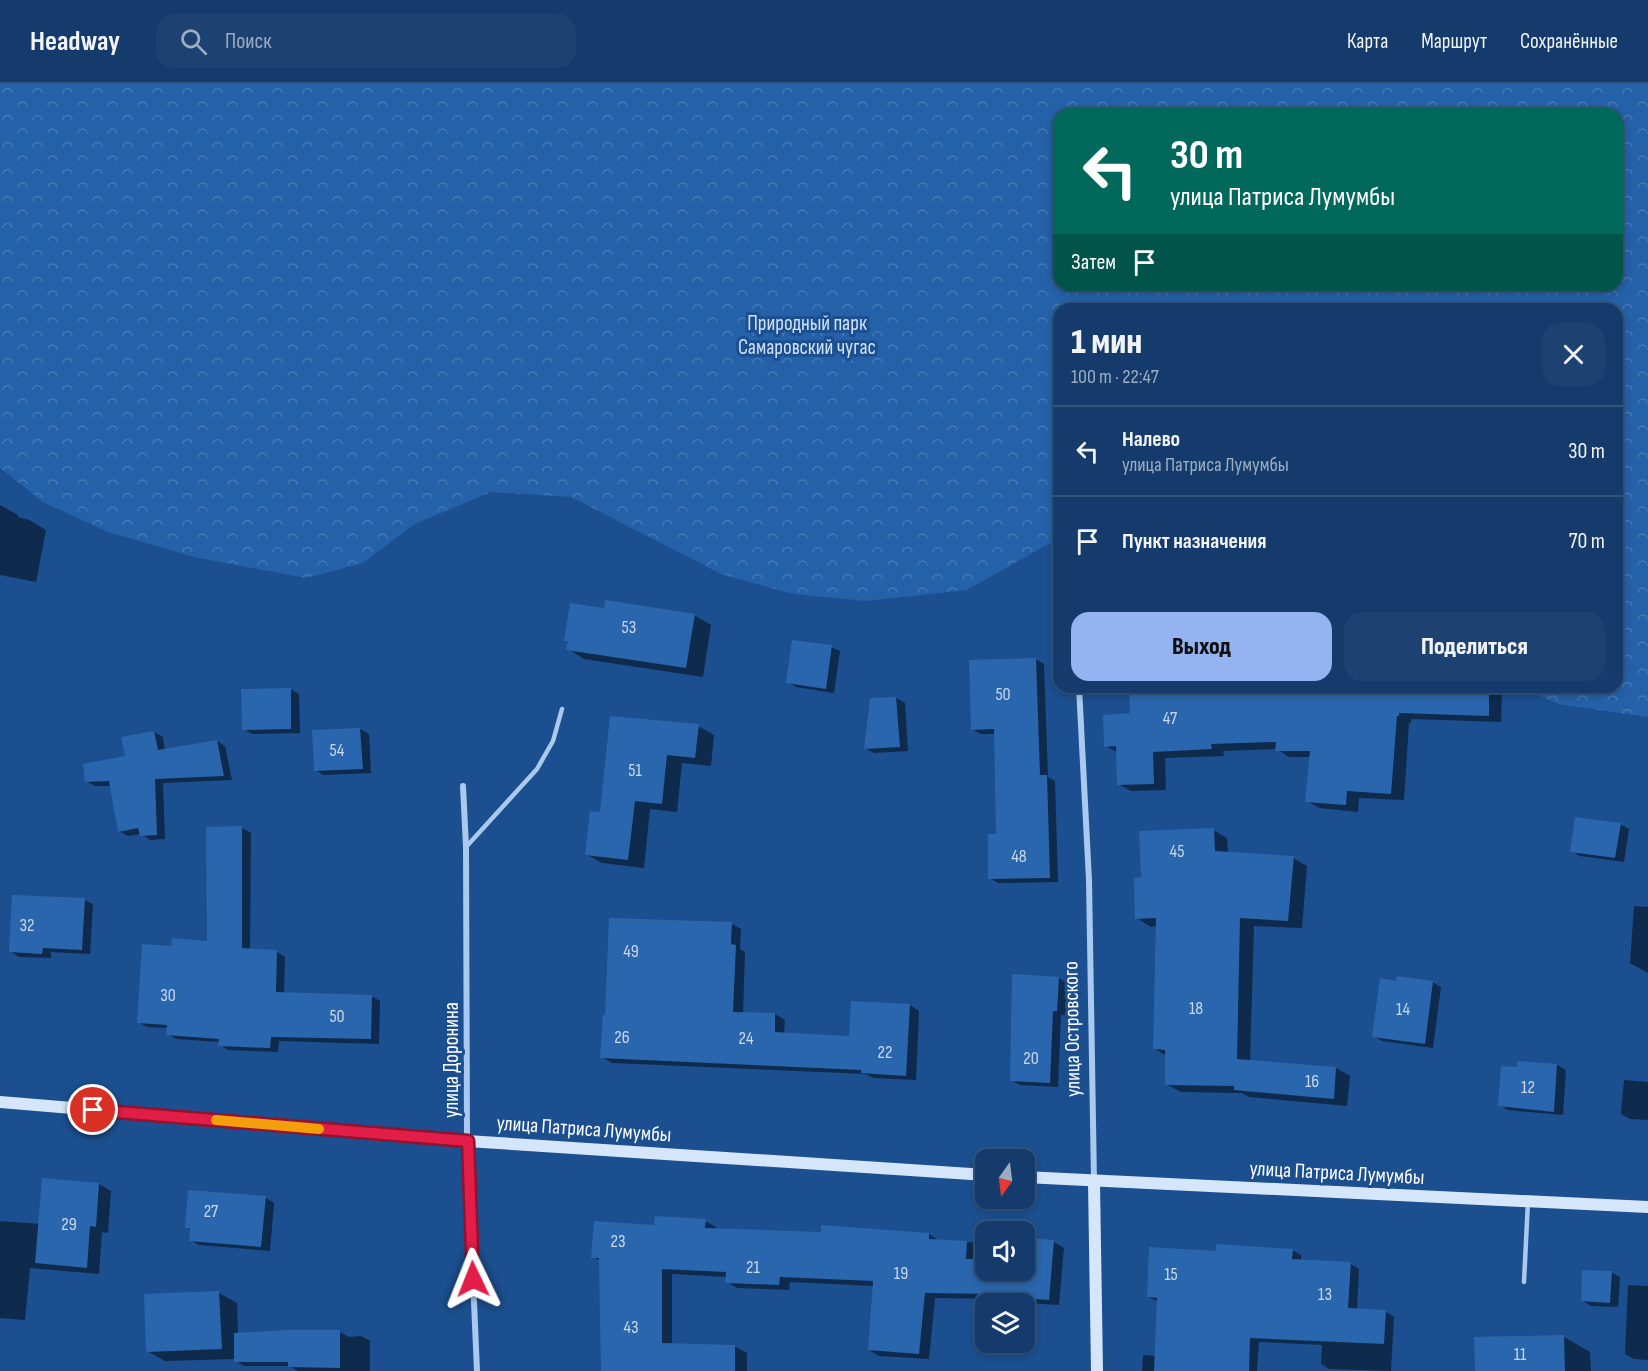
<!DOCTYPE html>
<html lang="ru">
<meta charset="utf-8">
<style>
body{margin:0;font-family:"Sofia Sans Condensed",sans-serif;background:#1d4271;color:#f1f3f6;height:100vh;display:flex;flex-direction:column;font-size:22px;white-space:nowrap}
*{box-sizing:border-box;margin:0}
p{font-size:20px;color:#9dadc1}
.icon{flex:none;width:33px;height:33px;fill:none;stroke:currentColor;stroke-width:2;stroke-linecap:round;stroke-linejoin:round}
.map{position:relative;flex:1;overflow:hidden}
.details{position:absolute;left:1053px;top:219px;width:570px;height:390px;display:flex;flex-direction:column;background:#143b6b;border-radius:18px;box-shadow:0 3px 9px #0003,0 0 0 2px #33557e}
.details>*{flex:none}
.guide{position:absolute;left:1053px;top:24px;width:570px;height:183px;border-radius:18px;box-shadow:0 3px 9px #0003,0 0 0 2px #33557e;background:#00695c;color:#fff;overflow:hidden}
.needle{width:39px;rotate:194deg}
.fabs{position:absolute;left:975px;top:1065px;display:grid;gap:12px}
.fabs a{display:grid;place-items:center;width:60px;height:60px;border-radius:12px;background:#143b6b;box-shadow:0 3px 9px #0003,0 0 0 2px #33557e;font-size:30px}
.pin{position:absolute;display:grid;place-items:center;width:51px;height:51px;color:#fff;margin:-26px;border:3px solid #fff;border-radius:50%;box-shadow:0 2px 6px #0007}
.me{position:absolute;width:66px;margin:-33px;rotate:358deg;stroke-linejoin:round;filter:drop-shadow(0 0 4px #0008)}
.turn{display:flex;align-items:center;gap:21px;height:126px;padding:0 18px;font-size:27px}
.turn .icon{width:78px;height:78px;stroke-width:2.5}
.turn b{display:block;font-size:42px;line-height:51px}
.then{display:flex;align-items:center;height:57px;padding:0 18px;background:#0003;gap:12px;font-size:22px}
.round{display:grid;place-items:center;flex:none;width:63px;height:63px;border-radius:18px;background:#1d4271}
.summary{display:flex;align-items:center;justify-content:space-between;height:102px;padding:0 18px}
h1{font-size:36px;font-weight:800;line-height:45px}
.action{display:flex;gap:12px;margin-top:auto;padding:12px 18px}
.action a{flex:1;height:69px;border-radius:18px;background:#95b2f1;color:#111;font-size:24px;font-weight:800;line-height:69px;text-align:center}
.action a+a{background:#1d4271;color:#f1f3f6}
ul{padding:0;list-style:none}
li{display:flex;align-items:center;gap:18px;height:90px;padding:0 18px;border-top:2px solid #33557e}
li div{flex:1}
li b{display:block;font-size:22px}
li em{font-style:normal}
header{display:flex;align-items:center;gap:36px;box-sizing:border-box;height:84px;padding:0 30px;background:#143b6b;border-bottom:2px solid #33557e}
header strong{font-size:28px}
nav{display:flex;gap:33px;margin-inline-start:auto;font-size:21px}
.search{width:420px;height:54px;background:#1d4271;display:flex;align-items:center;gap:15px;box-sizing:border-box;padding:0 21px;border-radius:18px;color:#9dadc1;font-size:22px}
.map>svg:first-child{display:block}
</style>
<header>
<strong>Headway</strong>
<div class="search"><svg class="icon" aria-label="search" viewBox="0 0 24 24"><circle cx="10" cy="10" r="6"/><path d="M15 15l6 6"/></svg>Поиск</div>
<nav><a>Карта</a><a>Маршрут</a><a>Сохранённые</a></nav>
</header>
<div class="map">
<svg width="1648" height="1287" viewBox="0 0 1648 1287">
<defs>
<pattern id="forest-crowns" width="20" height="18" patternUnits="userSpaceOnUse" patternTransform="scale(1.5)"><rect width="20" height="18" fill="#2461a8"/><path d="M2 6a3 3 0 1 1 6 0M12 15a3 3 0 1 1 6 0" fill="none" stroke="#4579b5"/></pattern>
</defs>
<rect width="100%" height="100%" fill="#1b4f8f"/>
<path fill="url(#forest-crowns)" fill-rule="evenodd" d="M0,0H1648V633L1558,620L1520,603H1617V225H1059V454L967,506L866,517L793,510L721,490L571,413L491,408L415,440L363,479L306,494L194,473L108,448L43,418L0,384ZM1059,30H1617V201H1059Z"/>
<g fill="#0007">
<polygon points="0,421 18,431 18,433 29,436 46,446 36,498 0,491"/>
<polygon points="605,526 694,531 711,541 703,593 584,575 568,565 569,558 566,556"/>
<polygon points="831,563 840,567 834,609 796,603 788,598"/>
<polygon points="1035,575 1044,580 1048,693 1055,697 1058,798 998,799 990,794 998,752 996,650 981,650 972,645"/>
<polygon points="1130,603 1492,603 1502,609 1501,638 1411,635 1411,639 1409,639 1404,716 1359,714 1358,728 1319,724 1307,717 1311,673 1289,673 1277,665 1223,667 1224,672 1165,674 1166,706 1131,707 1118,700 1117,668 1106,662 1132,630"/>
<polygon points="290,605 299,610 300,649 252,650 244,645"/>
<polygon points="896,614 905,619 908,667 874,669 865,664 871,615"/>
<polygon points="698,642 714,651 711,682 682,679 677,728 650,725 644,784 602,779 586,770 601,730"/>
<polygon points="360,645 369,650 371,689 324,691 315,686 313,648"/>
<polygon points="154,648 163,653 165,667 217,657 225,662 232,696 163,699 165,755 150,756 141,750 128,752 119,747 111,702 95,702 86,697 127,673"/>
<polygon points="1620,740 1629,745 1624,778 1580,772 1572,767"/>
<polygon points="208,744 242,744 251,749 250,866 277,868 285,873 284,910 371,912 380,917 379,960 279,957 278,968 228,966 220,961 220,958 176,955 168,950 168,944 147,943 138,938 173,864 208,858"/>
<polygon points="1213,746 1227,754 1228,769 1293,774 1307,782 1302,844 1254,842 1250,978 1336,984 1350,992 1347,1022 1249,1013 1242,1009 1181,1008 1166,1000 1167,972 1155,965 1157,842 1151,843 1137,834 1143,795"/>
<polygon points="84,816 93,820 90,870 51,868 51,874 19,873 11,868"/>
<polygon points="1634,822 1648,823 1648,889 1630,879"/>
<polygon points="732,840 741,845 740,865 745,868 743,930 775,930 785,936 784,950 851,954 910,921 919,927 916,996 873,994 866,990 612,979 602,973"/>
<polygon points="1059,894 1067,899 1066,931 1061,931 1058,1003 1020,1001 1011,996"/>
<polygon points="1398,898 1432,898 1441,903 1433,964 1382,957 1374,952"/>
<polygon points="1519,978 1557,981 1566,986 1563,1031 1508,1026 1500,1021 1518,984"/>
<polygon points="1624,996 1648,998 1648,1036 1630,1035 1621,1030"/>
<polygon points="43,1096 99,1100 111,1107 108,1149 102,1148 99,1190 30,1184 25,1236 0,1234 0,1137 40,1140"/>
<polygon points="266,1114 274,1119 270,1167 199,1161 190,1156 191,1146 187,1143"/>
<polygon points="705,1137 716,1143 716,1146 822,1149 823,1143 929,1150 939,1157 986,1159 986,1186 1024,1186 1054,1158 1064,1164 1059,1221 1008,1218 1003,1215 935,1214 929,1275 879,1272 869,1266 874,1202 790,1198 789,1206 737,1204 727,1198 727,1193 672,1190 672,1261 736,1263 747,1269 747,1287 603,1287 601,1177 593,1173 656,1142"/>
<polygon points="1292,1166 1301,1171 1301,1177 1351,1180 1359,1185 1357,1226 1386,1228 1394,1233 1391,1287 1329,1285 1321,1280 1322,1261 1259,1258 1257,1287 1142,1287 1143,1271 1156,1272 1159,1218 1148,1213 1218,1169"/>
<polygon points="1611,1188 1620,1193 1618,1223 1591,1222 1583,1217"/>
<polygon points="1628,1201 1648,1202 1648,1276 1634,1275 1625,1270"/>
<polygon points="219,1209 237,1219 238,1250 340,1248 349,1253 361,1252 370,1257 370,1287 298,1287 289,1282 244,1282 236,1277 236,1275 165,1277 147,1267"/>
<polygon points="1564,1253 1590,1268 1591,1287 1477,1287"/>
</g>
<g fill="#2a66ad">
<polygon points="605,516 695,530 686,584 566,566 568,557 564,557 570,519 604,524"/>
<polygon points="792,556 832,561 826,605 786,599"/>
<polygon points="1036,574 1040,691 1047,691 1050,794 988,795 988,750 996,750 994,645 971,646 969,576"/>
<polygon points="1129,603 1489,603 1489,632 1399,629 1399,632 1397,632 1391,710 1347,707 1346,721 1305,718 1310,667 1275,667 1276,658 1211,660 1212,665 1153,668 1154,700 1117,701 1116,662 1104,663 1103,631 1130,629"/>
<polygon points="291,604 291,645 242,646 241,605"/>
<polygon points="896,613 900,663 864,665 870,614"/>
<polygon points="610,632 699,640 695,674 667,671 662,720 635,717 628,776 585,771 590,727 600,728"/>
<polygon points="360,644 363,685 314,687 312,646"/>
<polygon points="154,647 158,666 217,656 224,692 155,695 157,751 140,752 138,744 118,748 109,697 85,698 83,680 125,672 121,653"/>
<polygon points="1575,733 1621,739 1615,774 1570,768"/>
<polygon points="242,742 242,864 277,866 276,908 372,911 371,955 271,953 270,964 218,962 219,955 166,951 167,941 137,939 142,860 171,862 172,854 207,857 206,743"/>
<polygon points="1214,744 1215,767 1294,772 1288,837 1240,834 1237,975 1336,983 1334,1015 1234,1006 1234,1002 1165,1001 1165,966 1153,965 1156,834 1135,835 1134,794 1141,793 1139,747"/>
<polygon points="12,811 85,814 82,866 43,864 42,870 9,868"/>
<polygon points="609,834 732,838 731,860 736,861 733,928 775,929 775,948 849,952 851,917 910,920 906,992 861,989 861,986 600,974 603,931 605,931"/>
<polygon points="1012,890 1059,893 1057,927 1053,927 1050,999 1010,997"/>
<polygon points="1397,892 1433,897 1425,960 1372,953 1380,894 1396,897"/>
<polygon points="1517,977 1557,980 1554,1028 1498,1022 1501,982 1517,983"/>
<polygon points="42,1094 99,1099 96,1143 90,1142 87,1184 35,1179"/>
<polygon points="188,1106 266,1112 261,1163 189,1157 190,1144 185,1144"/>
<polygon points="655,1132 706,1135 705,1144 821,1148 821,1141 929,1149 929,1155 967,1157 966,1175 986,1175 986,1186 1024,1186 1024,1154 1054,1156 1049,1216 996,1212 996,1210 925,1209 919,1270 868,1266 873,1197 780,1193 779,1201 725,1199 726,1188 662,1185 662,1259 735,1261 735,1287 601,1287 599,1174 591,1174 594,1137 654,1141"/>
<polygon points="1216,1160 1293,1165 1292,1175 1351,1178 1348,1224 1386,1226 1384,1260 1250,1254 1249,1287 1154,1287 1157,1214 1147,1213 1149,1163 1216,1167"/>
<polygon points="1582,1186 1612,1187 1610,1219 1581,1217"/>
<polygon points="219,1207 222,1265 146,1268 144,1210"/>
<polygon points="288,1246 340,1246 340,1284 288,1283 288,1278 234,1278 234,1249"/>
<polygon points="1564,1251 1565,1287 1475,1287 1474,1253"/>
</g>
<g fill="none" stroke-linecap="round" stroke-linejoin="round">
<g stroke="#a9c9ee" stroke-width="4.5">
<polyline points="466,763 537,685 553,657 562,625"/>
<polyline points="1524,1198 1528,1117"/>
</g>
<g stroke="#a9c9ee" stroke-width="6">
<polyline points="1079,603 1089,796 1094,1097"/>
<polyline points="463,702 466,763 467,1057 477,1287"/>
</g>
<g stroke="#d6e6fa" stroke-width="12">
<polyline points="0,1018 467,1057 986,1091"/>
<polyline points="1024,1093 1648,1123"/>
<polyline points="1094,1098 1097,1287"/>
</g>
</g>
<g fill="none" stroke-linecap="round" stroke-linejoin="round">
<defs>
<polyline id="route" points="93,1026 468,1057 473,1195"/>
</defs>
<use href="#route" stroke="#92132f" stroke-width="15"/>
<use href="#route" stroke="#e11d48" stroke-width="10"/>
<polyline stroke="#f59e0b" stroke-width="10" points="216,1036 319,1045"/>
</g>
<g text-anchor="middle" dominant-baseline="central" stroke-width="6" stroke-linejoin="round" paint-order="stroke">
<g font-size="18" fill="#cad9ea">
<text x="629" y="543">53</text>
<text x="1003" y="610">50</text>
<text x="1170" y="634">47</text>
<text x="337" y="666">54</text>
<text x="635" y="686">51</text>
<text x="1177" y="767">45</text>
<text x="1019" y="772">48</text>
<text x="27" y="841">32</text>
<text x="631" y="867">49</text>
<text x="168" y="911">30</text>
<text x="1196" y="924">18</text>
<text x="1403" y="925">14</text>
<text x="337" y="932">50</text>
<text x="622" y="953">26</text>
<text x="746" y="954">24</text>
<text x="885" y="968">22</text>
<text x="1031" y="974">20</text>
<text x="1312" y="997">16</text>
<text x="1528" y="1003">12</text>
<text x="211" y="1127">27</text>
<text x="69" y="1140">29</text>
<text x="618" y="1157">23</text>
<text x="753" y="1183">21</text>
<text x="901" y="1189">19</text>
<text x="1171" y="1190">15</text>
<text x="1325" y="1210">13</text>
<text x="631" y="1243">43</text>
<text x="1520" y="1270">11</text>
</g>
<g font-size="21" fill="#cfe3fa" stroke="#1b4f8f">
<text x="807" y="239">Природный парк<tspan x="807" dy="24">Самаровский чугас</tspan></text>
</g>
<g font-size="21" fill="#fff" stroke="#1b4f8f">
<text transform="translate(1072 945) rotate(-91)">улица Островского</text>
<text transform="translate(451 976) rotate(-90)">улица Доронина</text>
<text transform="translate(584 1045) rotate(4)">улица Патриса Лумумбы</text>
<text transform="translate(1337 1089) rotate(3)">улица Патриса Лумумбы</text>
</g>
</g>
</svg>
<div class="fabs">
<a><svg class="needle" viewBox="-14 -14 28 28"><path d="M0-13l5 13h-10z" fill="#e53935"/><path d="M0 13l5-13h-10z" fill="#9dadc1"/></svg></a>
<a><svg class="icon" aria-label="sound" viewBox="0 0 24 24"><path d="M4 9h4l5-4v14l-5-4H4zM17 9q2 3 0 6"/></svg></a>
<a><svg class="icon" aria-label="layers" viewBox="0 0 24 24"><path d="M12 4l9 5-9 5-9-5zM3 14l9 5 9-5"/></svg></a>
</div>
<div class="pin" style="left:93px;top:1026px;background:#d93025"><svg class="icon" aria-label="arrive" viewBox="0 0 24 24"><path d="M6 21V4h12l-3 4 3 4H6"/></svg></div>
<svg class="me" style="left:473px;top:1195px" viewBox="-20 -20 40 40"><path d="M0-17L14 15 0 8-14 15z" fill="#e11d48" stroke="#fff" stroke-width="4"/></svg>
<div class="guide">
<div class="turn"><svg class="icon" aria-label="left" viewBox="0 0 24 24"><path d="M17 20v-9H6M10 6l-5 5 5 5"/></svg><div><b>30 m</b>улица Патриса Лумумбы</div></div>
<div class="then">Затем<svg class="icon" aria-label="arrive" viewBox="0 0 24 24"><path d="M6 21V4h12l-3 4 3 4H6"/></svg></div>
</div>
<section class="details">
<div class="summary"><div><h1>1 мин</h1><p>100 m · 22:47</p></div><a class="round"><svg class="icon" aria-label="close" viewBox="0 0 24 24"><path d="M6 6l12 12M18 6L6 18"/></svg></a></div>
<ul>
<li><svg class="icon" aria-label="left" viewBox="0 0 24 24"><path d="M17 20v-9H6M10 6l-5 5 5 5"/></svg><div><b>Налево</b><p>улица Патриса Лумумбы</p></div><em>30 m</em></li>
<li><svg class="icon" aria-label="arrive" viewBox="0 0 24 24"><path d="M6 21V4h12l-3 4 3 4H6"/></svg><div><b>Пункт назначения</b></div><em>70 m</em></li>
</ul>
<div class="action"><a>Выход</a><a>Поделиться</a></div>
</section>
</div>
